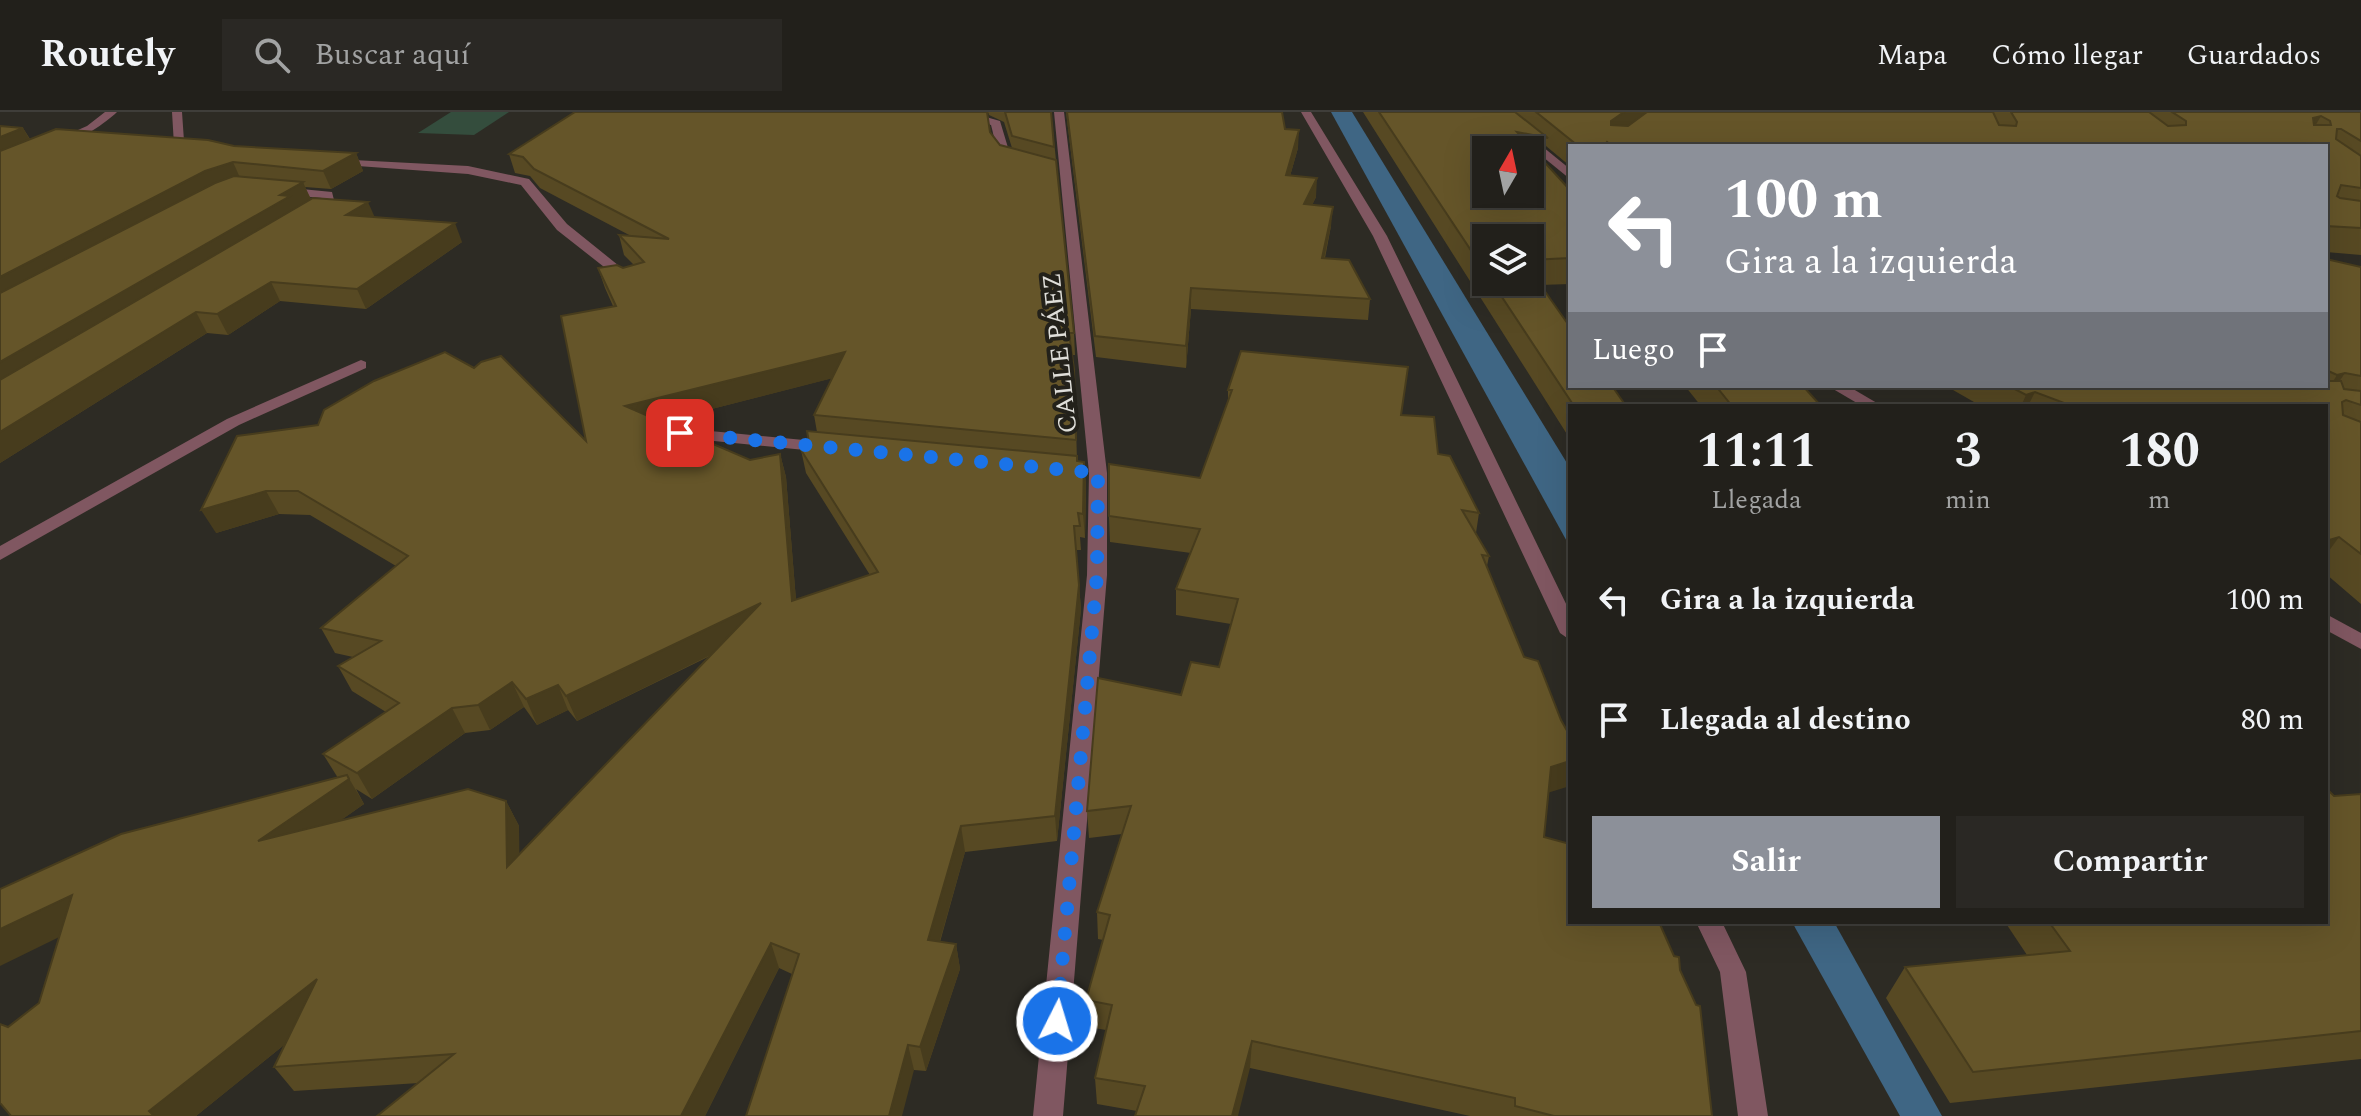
<!DOCTYPE html>
<html lang="es">
<meta charset="utf-8">
<style>
body{margin:0;font-family:Spectral,serif;background:#2a2824;color:#f1f3f6;height:100vh;display:flex;flex-direction:column;font-size:30px;white-space:nowrap}
*{box-sizing:border-box;margin:0}
p{font-size:26px;color:#a2a3a3}
.icon{flex:none;width:44px;height:44px;fill:none;stroke:currentColor;stroke-width:2;stroke-linecap:round;stroke-linejoin:round}
.map{position:relative;flex:1;overflow:hidden}
.sheet{position:absolute;left:1568px;top:292px;width:760px;height:520px;display:flex;flex-direction:column;background:#22201b;border-radius:0px;box-shadow:0 8px 32px #0002,0 0 0 2px #3f3e3a}
.sheet>*{flex:none}
.guide{position:absolute;left:1568px;top:32px;width:760px;height:244px;border-radius:0px;box-shadow:0 8px 32px #0002,0 0 0 2px #3f3e3a;background:#8c9099;color:#fff;overflow:hidden}
.needle{width:52px;rotate:9deg}
.tools{position:absolute;left:1472px;top:24px;display:grid;gap:16px}
.tools a{display:grid;place-items:center;width:72px;height:72px;border-radius:0px;background:#22201b;box-shadow:0 8px 32px #0002,0 0 0 2px #3f3e3a;font-size:40px}
.pin{position:absolute;display:grid;place-items:center;width:68px;height:68px;color:#fff;margin:-34px;border-radius:16px;box-shadow:0 4px 12px #0006}
.me{position:absolute;width:88px;margin:-44px;rotate:5deg;stroke-linejoin:round;filter:drop-shadow(0 0 6px #0008)}
.turn{display:flex;align-items:center;gap:28px;height:168px;padding:0 24px;font-size:36px}
.turn .icon{width:104px;height:104px;stroke-width:2.5}
.turn b{display:block;font-size:56px;line-height:68px}
.then{display:flex;align-items:center;height:76px;padding:0 24px;background:#0003;gap:16px;font-size:30px}
.eta{display:flex;justify-content:space-evenly;align-items:center;height:136px;text-align:center}
.eta b{font-size:48px;font-weight:700;line-height:56px}
.primary-button{display:flex;gap:16px;margin-top:auto;padding:16px 24px}
.primary-button a{flex:1;height:92px;border-radius:0px;background:#8c9099;color:#fff;font-size:32px;font-weight:700;line-height:92px;text-align:center}
.primary-button a+a{background:#2a2824;color:#f1f3f6}
ul{padding:0;list-style:none}
li{display:flex;align-items:center;gap:24px;height:120px;padding:0 24px}
li div{flex:1}
li b{display:block;font-size:30px}
li em{font-style:normal}
header{display:flex;align-items:center;gap:48px;box-sizing:border-box;height:112px;padding:0 40px;background:#22201b;border-bottom:2px solid #3f3e3a}
header strong{font-size:38px}
nav{display:flex;gap:44px;margin-inline-start:auto;font-size:28px}
.search{width:560px;height:72px;background:#2a2824;display:flex;align-items:center;gap:20px;box-sizing:border-box;padding:0 28px;border-radius:0px;color:#a2a3a3;font-size:30px}
.map>svg:first-child{display:block}
</style>
<header>
<strong>Routely</strong>
<div class="search"><svg class="icon" aria-label="search" viewBox="0 0 24 24"><circle cx="10" cy="10" r="6"/><path d="M15 15l6 6"/></svg>Buscar aquí</div>
<nav><a>Mapa</a><a>Cómo llegar</a><a>Guardados</a></nav>
</header>
<div class="map">
<svg width="2361" height="1004" viewBox="0 0 2361 1004">
<rect width="100%" height="100%" fill="#2d2b24"/>
<polygon fill="#344d3d" points="451,0 509,0 474,23 418,21"/>
<g fill="#3f6684">
<polygon points="1331,0 1352,0 1570,356 1570,435"/>
<polygon points="1792,810 1834,810 1942,1004 1900,1004"/>
</g>
<g fill="none" stroke-linecap="round" stroke-linejoin="round">
<g fill="#805761" fill-rule="evenodd">
<path d="M105,0H117C106,11 68,38 53,29L87,14Z"/>
<polygon points="172,0 182,0 184,29 203,33 203,37 174,33"/>
<path d="M976,0H986V5L1000,9L1009,39L1021,48V52C997,54 996,31 991,13L977,9Z"/>
<polygon points="1054,0 1064,0 1107,361 1107,463 1063,1004 1033,1004 1087,463 1089,361"/>
<polygon points="1301,0 1311,0 1387,124 1570,500 1570,528 1560,521 1373,124"/>
<polygon points="1488,0 1500,0 1570,57 1570,67"/>
<polygon points="334,47 468,54 529,67 567,112 639,170 627,173 557,118 521,73 468,62 330,52 328,50"/>
<polygon points="281,75 332,80 335,92 317,105 309,105 309,99 323,91 322,86 277,82 275,79"/>
<polygon points="361,248 366,250 366,256 239,313 0,448 0,434 227,307"/>
<polygon points="1828,274 1848,274 1882,294 1862,294"/>
<polygon points="680,316 835,331 843,336 835,341 674,325 672,321 674,317"/>
<polygon points="2326,502 2361,521 2361,537 2326,518"/>
<polygon points="1696,810 1722,810 1746,860 1768,1004 1738,1004 1720,860"/>
</g>
</g>
<g fill="#574923" fill-rule="evenodd">
<path d="M988,0H1051L1074,221L1075,243H1072L1075,279L1077,349L1084,350L1086,374L1085,426L1080,425L1081,438H1076L1081,497L1057,729L965,740L940,830L956,832L960,857L926,959L914,958L792,862L779,856L705,1004H377L419,971L294,979L274,955L284,933L196,1004H11L8,915L338,666L323,642L386,600L352,579L338,554L353,545L335,541L321,516L396,454L310,403L279,402L216,421L237,324L586,329L613,194L605,176L598,156H623L634,153L624,143L619,123L631,124L540,76L530,64L515,61L509,42L990,20L1000,33L1012,36L1004,10L989,3ZM832,266L814,303L817,320L810,336L801,338L806,361L870,463L796,488L786,365L780,342L750,348L661,310ZM710,544L519,742V714L506,689L341,708L364,692L356,677L372,687L465,621L490,618L524,595L537,613L568,598L577,609Z"/>
<polygon points="1066,0 1282,0 1285,17 1298,36 1290,64 1316,85 1312,93 1331,114 1325,146 1370,187 1368,208 1191,197 1186,256 1096,245"/>
<path d="M1363,0H2361V143L2326,140V34H1570V54L1546,34L1544,49L1570,78V172L1540,173L1626,294H1570V327ZM1486,126H1530V170H1486Z"/>
<polygon points="23,16 30,27 234,34 356,41 363,59 331,77 305,75 311,87 462,130 366,197 280,189 228,223 207,221 0,351"/>
<polygon points="2326,147 2361,155 2361,492 2326,462 2326,294 1981,294 1946,274 2326,274"/>
<polygon points="1685,274 1803,274 1821,294 1701,294"/>
<polygon points="1228,278 1401,303 1438,342 1479,401 1476,421 1489,444 1487,454 1549,680 1544,725 1570,810 1680,858 1712,1004 1470,1004 1250,956 1137,999 1097,992 1095,966 1106,918 1088,915 1086,888 1103,828 1098,827 1097,800 1122,722 1089,726 1087,699 1181,583 1219,555 1231,512 1176,503 1176,477 1191,441 1110,430 1109,404 1200,366 1228,291"/>
<polygon points="2361,682 2361,947 1950,991 1886,886 1905,855 2027,843 2005,810 2326,810 2334,684"/>
<polygon points="1881,810 1922,810 1884,814"/>
</g>
<g fill="#473c1d">
<polygon points="1624,0 1651,0 1607,31 1606,34 1604,34 1611,9"/>
<polygon points="2321,4 2308,26 2313,6"/>
<polygon points="23,16 33,33 0,47 0,25"/>
<polygon points="1299,18 1298,36 1285,82 1286,63"/>
<polygon points="356,41 363,59 331,77 323,59"/>
<polygon points="233,50 241,68 0,192 0,165 205,59"/>
<polygon points="1317,66 1316,85 1303,112 1304,92"/>
<polygon points="303,70 311,88 0,280 0,250"/>
<polygon points="368,90 376,108 346,103"/>
<polygon points="1333,95 1331,114 1320,166 1322,146"/>
<polygon points="455,111 462,130 366,197 357,177"/>
<polygon points="271,170 280,189 228,223 217,202"/>
<polygon points="1191,176 1191,197 1186,256 1186,234"/>
<polygon points="196,200 207,221 0,351 0,320"/>
<polygon points="845,240 849,262 633,317 625,294"/>
<polygon points="2345,261 2326,289 2319,292 2337,263"/>
<polygon points="2035,280 2028,294 2021,294 2026,283"/>
<polygon points="780,342 786,365 798,513 792,489"/>
<polygon points="1084,350 1086,374 1085,426 1083,402"/>
<polygon points="266,379 279,402 216,421 201,398"/>
<polygon points="2339,425 2326,443 2326,429"/>
<polygon points="1079,473 1081,497 1057,729 1055,704"/>
<polygon points="761,491 767,515 577,609 566,584"/>
<polygon points="512,570 524,595 490,618 478,593"/>
<polygon points="558,573 568,598 537,613 526,587"/>
<polygon points="452,596 465,621 372,687 357,661"/>
<polygon points="1570,649 1570,674 1544,682 1551,655"/>
<polygon points="347,663 364,692 276,754 258,729"/>
<polygon points="506,689 519,714 520,781 507,755"/>
<polygon points="961,714 965,740 933,853 928,828"/>
<polygon points="72,783 94,808 0,854 0,817"/>
<polygon points="771,831 779,856 705,1004 681,1004"/>
<polygon points="956,832 960,857 926,959 920,935"/>
<polygon points="317,867 335,892 196,1004 154,1004 149,999"/>
<polygon points="1252,929 1250,956 1238,1004 1232,1004"/>
<polygon points="908,933 914,958 902,1004 889,1004"/>
</g>
<g fill="#655529" stroke="#473c1d" stroke-width="2" fill-rule="evenodd">
<polygon points="575,0 987,0 990,20 1000,33 1056,48 1074,221 1069,221 1074,257 1076,328 814,303 845,240 625,294 750,348 780,342 792,489 878,460 801,338 810,336 807,319 1077,344 1077,349 1084,350 1083,402 1078,401 1080,414 1074,414 1079,473 1055,704 961,714 928,828 956,832 920,935 908,933 889,1004 746,1004 799,842 771,831 681,1004 377,1004 454,942 274,955 317,867 149,999 154,1004 11,1004 0,991 0,912 8,915 39,891 72,783 0,817 0,777 121,722 347,663 349,667 258,729 468,677 506,689 507,755 761,491 566,584 558,573 526,587 512,570 478,593 452,596 357,661 323,642 399,591 338,554 381,529 321,516 408,444 298,379 266,379 201,398 237,324 318,313 324,298 374,269 445,240 474,256 481,250 501,244 586,329 561,204 616,194 598,156 617,153 623,156 644,150 619,123 669,127 534,57 523,45 509,42"/>
<polygon points="1005,0 1051,0 1054,35 1012,24"/>
<polygon points="1067,0 1282,0 1285,17 1299,18 1286,63 1317,66 1304,92 1333,95 1322,146 1349,148 1370,187 1191,176 1186,234 1095,224"/>
<path d="M1379,0H1515L1548,26L1517,20L1570,78V146L1530,148V126H1486V161ZM1486,38H1530V82H1486Z"/>
<path d="M1536,0H1624L1611,9V13L1628,14L1647,0H1993L1999,13L2016,14L2017,10L2011,0H2149L2168,14L2186,13V9L2172,0H2361V29L2341,17H2337L2336,27L2361,44V76L2341,73L2337,84L2340,86L2361,89V116L2326,114V34H1612L1607,30L1604,34H1583L1577,33ZM2321,4L2330,9L2331,13H2314L2313,6Z"/>
<polygon points="0,14 23,16 0,25"/>
<polygon points="56,17 208,28 234,34 356,41 323,59 233,50 205,59 0,165 0,39"/>
<polygon points="234,64 303,70 280,83 290,84 0,250 0,181 215,71"/>
<polygon points="313,86 368,90 346,103 455,111 357,177 271,170 217,202 196,200 0,320 0,268"/>
<polygon points="2326,147 2361,155 2361,264 2345,261 2337,263 2326,258"/>
<polygon points="1530,158 1570,215 1570,274 1612,274 1626,294 1574,294 1492,170 1530,170"/>
<polygon points="1241,239 1408,255 1401,303 1434,305 1438,342 1450,344 1479,401 1462,398 1489,444 1482,443 1524,545 1538,549 1561,608 1570,624 1570,649 1551,655 1544,725 1570,732 1570,810 1659,810 1674,844 1679,845 1680,858 1696,893 1700,894 1712,1004 1554,1004 1515,994 1515,986 1252,929 1232,1004 1135,1004 1145,974 1095,966 1112,893 1086,888 1110,803 1097,800 1131,694 1087,699 1098,566 1181,583 1191,550 1219,555 1238,487 1176,477 1200,417 1109,404 1109,352 1200,366 1232,278 1228,278"/>
<polygon points="2326,269 2341,269 2344,277 2361,279 2361,293 2346,288 2342,290 2343,303 2361,310 2361,442 2339,425 2326,429 2326,294 2072,294 2035,280 2026,283 2009,274 2326,274"/>
<polygon points="1716,274 1803,274 1821,294 1732,294"/>
<polygon points="2326,676 2334,684 2361,682 2361,919 1973,960 1905,855 2070,839 2049,810 2326,810"/>
</g>
<g fill="none" stroke-linecap="round" stroke-linejoin="round">
<polyline stroke="#1a73e8" stroke-width="14" stroke-dasharray="0 25.2" points="680,321 1098,361 1097,463 1057,909"/>
</g>
<g text-anchor="middle" dominant-baseline="central" stroke-width="8" stroke-linejoin="round" paint-order="stroke">
<g font-size="26" fill="#dfded9" stroke="#23211a">
<text transform="translate(1060 241) rotate(-96)">CALLE PÁEZ</text>
</g>
</g>
</svg>
<div class="tools">
<a><svg class="needle" viewBox="-14 -14 28 28"><path d="M0-13l5 13h-10z" fill="#e53935"/><path d="M0 13l5-13h-10z" fill="#a2a3a3"/></svg></a>
<a><svg class="icon" aria-label="layers" viewBox="0 0 24 24"><path d="M12 4l9 5-9 5-9-5zM3 14l9 5 9-5"/></svg></a>
</div>
<div class="pin" style="left:680px;top:321px;background:#d93025"><svg class="icon" aria-label="arrive" viewBox="0 0 24 24"><path d="M6 21V4h12l-3 4 3 4H6"/></svg></div>
<svg class="me" style="left:1057px;top:909px" viewBox="-20 -20 40 40"><circle r="17" fill="#1a73e8" stroke="#fff" stroke-width="3"/><path d="M0-11L8 9 0 5-8 9z" fill="#fff"/></svg>
<div class="guide">
<div class="turn"><svg class="icon" aria-label="left" viewBox="0 0 24 24"><path d="M17 20v-9H6M10 6l-5 5 5 5"/></svg><div><b>100 m</b>Gira a la izquierda</div></div>
<div class="then">Luego<svg class="icon" aria-label="arrive" viewBox="0 0 24 24"><path d="M6 21V4h12l-3 4 3 4H6"/></svg></div>
</div>
<section class="sheet">
<div class="eta">
<div><b>11:11</b><p>Llegada</p></div>
<div><b>3</b><p>min</p></div>
<div><b>180</b><p>m</p></div>
</div>
<ul>
<li><svg class="icon" aria-label="left" viewBox="0 0 24 24"><path d="M17 20v-9H6M10 6l-5 5 5 5"/></svg><div><b>Gira a la izquierda</b></div><em>100 m</em></li>
<li><svg class="icon" aria-label="arrive" viewBox="0 0 24 24"><path d="M6 21V4h12l-3 4 3 4H6"/></svg><div><b>Llegada al destino</b></div><em>80 m</em></li>
</ul>
<div class="primary-button"><a>Salir</a><a>Compartir</a></div>
</section>
</div>
